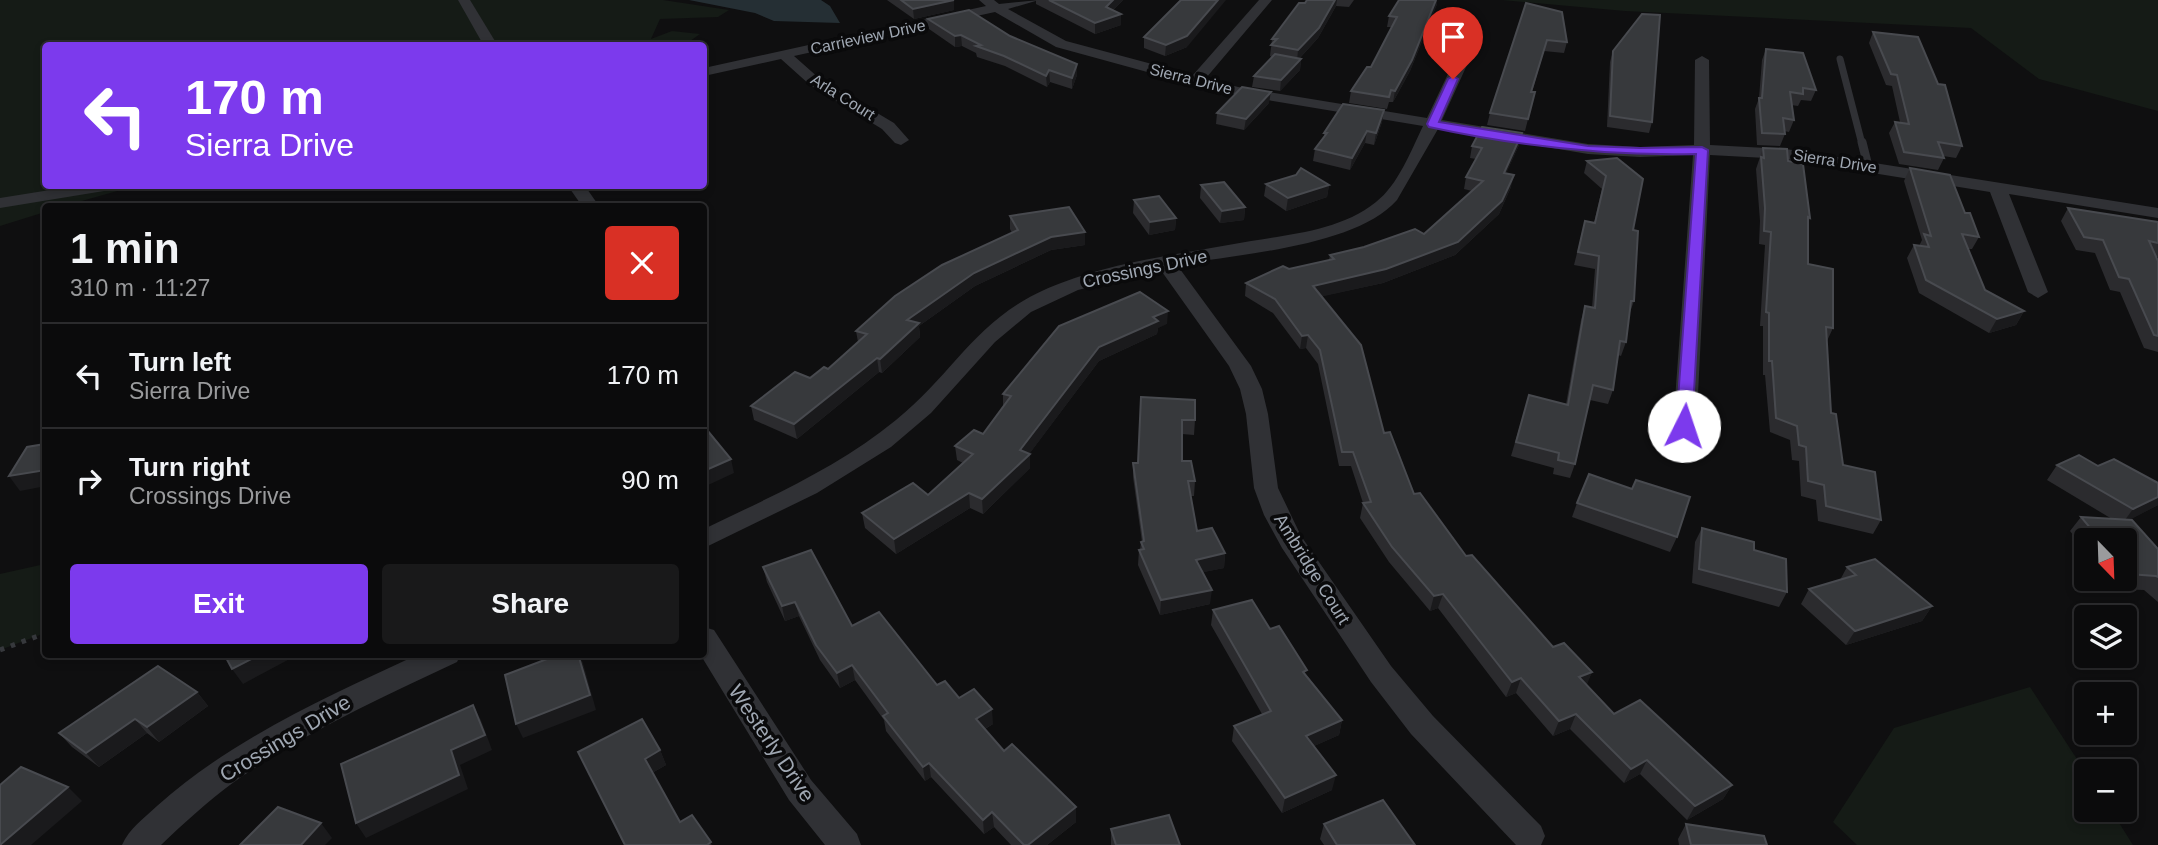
<!DOCTYPE html>
<meta charset="utf-8">
<style>
body{margin:0;font-family:Arial,sans-serif;background:#19191a;color:#f1f3f6;height:100vh;display:flex;flex-direction:column;font-size:26px;white-space:nowrap}
*{box-sizing:border-box;margin:0}
p{font-size:23px;color:#9a9b9d}
.icon{flex:none;width:38px;height:38px;fill:none;stroke:currentColor;stroke-width:2;stroke-linecap:round;stroke-linejoin:round}
.map{position:relative;flex:1;overflow:hidden}
.drawer{position:absolute;left:42px;top:203px;width:665px;height:455px;display:flex;flex-direction:column;background:#0b0b0c;border-radius:7px;box-shadow:0 4px 10px #0003,0 0 0 2px #2b2b2d}
.drawer>*{flex:none}
.banner{position:absolute;left:42px;top:42px;width:665px;height:147px;border-radius:7px;box-shadow:0 4px 10px #0003,0 0 0 2px #2b2b2d;background:#7c3aed;color:#fff;overflow:hidden}
.needle{width:46px;rotate:157deg}
.tools{position:absolute;left:2074px;top:528px;display:grid;gap:14px}
.tools a{display:grid;place-items:center;width:63px;height:63px;border-radius:7px;background:#0b0b0c;box-shadow:0 4px 10px #0003,0 0 0 2px #2b2b2d;font-size:35px}
.pin{position:absolute;display:grid;place-items:center;width:60px;height:60px;color:#fff;margin:-72px -30px;border-radius:50% 50% 50% 0;rotate:-45deg;box-shadow:0 0 7px #0007}
.pin .icon{rotate:45deg}
.me{position:absolute;width:77px;margin:-38px;rotate:4deg;stroke-linejoin:round;filter:drop-shadow(0 0 5px #0008)}
.turn{display:flex;align-items:center;gap:24px;height:147px;padding:0 28px;font-size:32px}
.turn .icon{width:91px;height:91px;stroke-width:2.5}
.turn b{display:block;font-size:49px;line-height:60px}
.round{display:grid;place-items:center;flex:none;width:74px;height:74px;border-radius:7px;background:#19191a}
.summary{display:flex;align-items:center;justify-content:space-between;height:119px;padding:0 28px}
h1{font-size:42px;font-weight:600;line-height:52px}
.cta{display:flex;gap:14px;margin-top:auto;padding:14px 28px}
.cta a{flex:1;height:80px;border-radius:7px;background:#7c3aed;color:#fff;font-size:28px;font-weight:600;line-height:80px;text-align:center}
.cta a+a{background:#19191a;color:#f1f3f6}
ul{padding:0;list-style:none}
li{display:flex;align-items:center;gap:21px;height:105px;padding:0 28px;border-top:2px solid #2b2b2d}
li div{flex:1}
li b{display:block;font-size:26px}
li em{font-style:normal}
.map>svg:first-child{display:block}
</style>
<div class="map">
<svg width="2158" height="845" viewBox="0 0 2158 845">
<rect width="100%" height="100%" fill="#0f0f10"/>
<g fill="#151b16">
<polygon points="0,0 663,0 729,10 718,17 660,19 651,39 672,31 700,34 683,46 46,46 46,186 135,186 64,206 46,206 45,212 0,226"/>
<polygon points="1502,0 2158,0 2158,111 2039,79 1971,28 1625,11"/>
<polygon points="45,564 45,633 0,650 0,574"/>
<polygon points="2030,687 2086,773 2086,810 2111,810 2133,845 1857,845 1833,822 1894,728"/>
</g>
<polygon fill="#252f34" points="689,0 821,0 830,6 840,23 774,21 755,13"/>
<g fill="none" stroke-linecap="round" stroke-linejoin="round">
<polyline stroke="#36383c" stroke-width="5" stroke-dasharray="4.5 7" stroke-linecap="butt" points="0,650 46,633"/>
<polyline stroke="#303135" stroke-width="7" points="1840,59 1862,144"/>
<polyline stroke="#303135" stroke-width="9" points="1862,142 1868,166"/>
<g fill="#303135" fill-rule="evenodd">
<polygon points="458,0 470,0 498,46 484,46"/>
<path d="M979,0H994L999,4L1039,0L1008,9L1066,41L1193,75L1259,0H1272L1206,78L1238,87L1427,118L1467,34L1474,30L1481,34L1442,120L1588,144L1640,147L1694,145L1695,60L1702,56L1709,60L1710,145L1786,149L2158,208V218L2009,194L2048,292L2038,298L2028,292L1990,192L1786,159L1710,155L1695,454L1691,459L1683,462L1675,459L1671,454L1693,155L1640,157L1588,154L1438,129L1397,200C1356,247 1237,254 1177,265L1251,366L1262,389L1268,414L1278,488L1301,536L1391,666L1433,716L1541,826L1545,836L1541,845H1516L1411,734L1371,682L1282,548L1264,515L1254,488L1246,414L1240,389L1229,366L1160,269L1078,290L1031,312L995,342L931,413L891,447L817,493L704,548V529C770,497 839,467 896,420C959,369 977,314 1061,283C1121,260 1188,253 1251,241C1293,234 1341,230 1376,202C1398,185 1411,151 1423,126L1237,95L1191,84L1056,47L995,12L794,56L820,79L894,123L909,140L901,145L895,143L882,129L810,85L781,59L704,76V68L986,6Z"/>
<polygon points="75,186 113,186 104,191 0,208 0,198"/>
<polygon points="568,186 585,186 599,206 582,206"/>
<polygon points="704,627 714,630 811,780 857,834 861,845 825,845 789,800 700,654 704,654"/>
<path d="M419,654H461L457,662C381,698 303,733 234,782C208,801 184,823 161,845H122C129,829 144,818 157,806C233,738 327,697 419,654Z"/>
</g>
</g>
<g fill="#2b2b2e">
<polygon points="887,0 954,0 954,10 914,19"/>
<polygon points="1036,0 1123,0 1113,10 1121,14 1121,25 1095,34 1036,4"/>
<polygon points="1307,0 1354,0 1349,7 1336,6 1318,38 1299,59 1301,59 1300,70 1280,91 1252,87 1254,76 1272,57 1270,56 1272,39"/>
<polygon points="1526,3 1567,42 1564,53 1544,51 1532,92 1535,92 1525,131 1487,125 1490,113"/>
<polygon points="1437,4 1410,71 1393,102 1389,102 1387,109 1349,103 1351,91 1371,67 1392,27 1387,27 1389,16"/>
<polygon points="928,19 1010,36 1077,75 1072,89 1050,82 1047,87 1005,66 977,57 976,53 962,46 955,47 929,29"/>
<polygon points="1873,32 1962,146 1956,158 1943,156 1944,158 1938,170 1899,164 1889,133 1895,122 1900,122 1892,86 1886,85 1869,43"/>
<polygon points="1144,37 1187,47 1165,56 1144,48"/>
<polygon points="1766,49 1816,90 1811,101 1801,100 1798,106 1791,105 1794,120 1789,132 1784,131 1785,134 1780,146 1757,145 1755,109 1759,98 1762,60"/>
<polygon points="1613,51 1652,122 1649,133 1607,127 1610,62"/>
<polygon points="1269,103 1244,130 1216,124 1217,113"/>
<polygon points="1384,110 1382,122 1374,145 1365,143 1350,170 1313,161 1315,149 1324,138 1324,133"/>
<polygon points="1519,145 1506,173 1511,187 1499,214 1455,255 1383,283 1322,296 1384,433 1414,494 1466,556 1553,647 1592,672 1586,685 1614,714 1732,785 1723,799 1687,820 1640,774 1624,783 1570,729 1553,736 1516,693 1506,697 1438,608 1430,611 1389,562 1360,518 1363,503 1351,466 1339,466 1318,364 1306,348 1300,349 1273,313 1245,296 1246,283 1289,269 1329,260 1330,255 1424,234 1472,191 1464,189 1466,177 1476,159 1470,158 1472,146"/>
<polygon points="1763,148 1788,161 1810,218 1808,223 1808,264 1833,328 1827,341 1831,413 1843,465 1881,520 1873,534 1818,521 1816,500 1801,496 1799,461 1792,460 1790,440 1770,432 1765,375 1763,375 1763,326 1760,326 1765,245 1759,244 1760,221 1756,169"/>
<polygon points="1617,158 1633,230 1634,301 1629,315 1626,342 1621,356 1618,355 1613,390 1608,404 1590,400 1575,464 1570,478 1553,474 1554,468 1511,456 1529,395 1566,404 1581,320 1585,306 1592,308 1595,269 1574,265 1585,221 1594,223 1602,189 1584,173 1587,161"/>
<polygon points="1910,168 1965,213 1979,237 1972,249 1968,249 1985,290 2024,311 2016,325 1989,333 1919,293 1907,258 1914,245 1919,246 1922,240 1904,181"/>
<polygon points="1266,184 1329,185 1327,197 1286,211 1264,196"/>
<polygon points="1201,185 1245,207 1244,220 1220,223 1200,198"/>
<polygon points="1134,200 1176,218 1175,230 1149,235 1133,213"/>
<polygon points="2068,208 2158,222 2158,257 2156,257 2158,261 2158,352 2144,348 2120,292 2110,290 2095,253 2076,250 2061,221"/>
<polygon points="1010,216 1085,245 1051,250 975,286 919,326 920,337 882,373 879,372 797,439 754,420 751,406 828,369 858,342 856,331 1012,233 1010,229"/>
<polygon points="1167,324 1158,328 1157,334 1099,361 1029,454 1030,468 983,514 970,508 896,554 865,528 862,513 928,495 963,463 957,460 955,446 983,434 1003,407 1003,394"/>
<polygon points="1141,397 1195,420 1194,435 1182,434 1182,461 1195,481 1194,496 1191,496 1197,531 1225,553 1224,568 1203,572 1210,604 1160,615 1138,565 1139,550 1140,550 1141,542 1142,542 1133,477 1133,463 1138,463"/>
<polygon points="2057,465 2098,466 2158,483 2158,505 2130,519 2158,549 2158,602 2144,590 2117,589 2109,579 2124,579 2124,541 2086,541 2086,551 2070,531 2081,517 2112,519 2047,480"/>
<polygon points="1632,489 1677,537 1670,552 1572,517 1577,503"/>
<polygon points="1702,528 1754,550 1787,592 1779,607 1692,583 1695,542"/>
<polygon points="763,567 852,626 937,685 959,698 993,724 985,729 1004,751 1076,822 1047,845 1011,845 994,827 984,834 931,777 925,781 886,731 884,720 855,680 840,688 820,660 799,616 785,621 767,582"/>
<polygon points="1847,567 1932,606 1922,621 1846,645 1801,604 1809,589 1840,580"/>
<polygon points="1213,610 1270,629 1342,720 1339,735 1314,746 1332,790 1282,813 1232,741 1234,726 1262,714 1211,625"/>
<polygon points="197,692 208,706 159,742 147,733 99,767 72,747 59,733"/>
<polygon points="660,750 666,765 652,773 680,822 712,845 624,845 578,752"/>
<polygon points="1324,824 1415,845 1324,845 1320,839"/>
<polygon points="1686,824 1767,845 1679,845 1678,839"/>
<polygon points="1111,829 1180,845 1111,845"/>
</g>
<g fill="#1a1a1c">
<polygon points="954,0 954,10 914,19 913,9"/>
<polygon points="1113,0 1123,0 1106,17 1106,7"/>
<polygon points="1218,0 1226,0 1187,47 1165,56 1166,45"/>
<polygon points="1335,0 1337,0 1336,6 1318,38 1297,61 1298,50"/>
<polygon points="1436,0 1437,0 1437,4 1410,71 1393,102 1395,91"/>
<polygon points="1121,14 1121,25 1095,34 1095,23"/>
<polygon points="961,35 962,46 955,47 955,36"/>
<polygon points="1301,59 1300,70 1280,91 1281,80"/>
<polygon points="1077,64 1077,75 1072,89 1072,78"/>
<polygon points="1049,70 1050,82 1047,87 1046,76"/>
<polygon points="1271,92 1269,103 1244,130 1246,119"/>
<polygon points="1384,110 1382,122 1374,145 1376,133"/>
<polygon points="1367,131 1365,143 1350,170 1352,158"/>
<polygon points="1522,133 1519,145 1501,185 1504,173"/>
<polygon points="1514,175 1511,187 1499,214 1455,255 1383,283 1311,299 1313,286 1386,269"/>
<polygon points="1329,185 1327,197 1286,211 1288,198"/>
<polygon points="1245,207 1244,220 1220,223 1222,211"/>
<polygon points="1176,218 1175,230 1149,235 1150,222"/>
<polygon points="1085,232 1085,245 1051,250 975,286 919,326 920,337 882,373 880,359 907,320 974,273 1051,237"/>
<polygon points="1168,311 1167,324 1158,328 1157,334 1099,361 1027,457 1030,454 1030,468 983,514 982,499 1099,347 1153,317"/>
<polygon points="2024,311 2016,325 1989,333 1997,319"/>
<polygon points="1308,335 1306,348 1300,349 1302,336"/>
<polygon points="877,358 879,372 797,439 794,424"/>
<polygon points="731,459 734,473 706,486 704,477 704,471"/>
<polygon points="46,470 46,486 20,491 9,476"/>
<polygon points="969,493 970,508 896,554 894,539"/>
<polygon points="2158,497 2158,505 2122,524 2133,509"/>
<polygon points="1225,553 1224,568 1195,574 1196,560"/>
<polygon points="1212,590 1210,604 1160,615 1161,600"/>
<polygon points="1443,594 1438,608 1430,611 1434,596"/>
<polygon points="795,602 799,616 785,621 782,606"/>
<polygon points="1932,606 1922,621 1846,645 1855,631"/>
<polygon points="261,654 299,654 243,684 232,669"/>
<polygon points="578,654 583,663 596,710 523,738 516,724"/>
<polygon points="852,665 855,680 840,688 837,673"/>
<polygon points="1592,672 1586,687 1579,677"/>
<polygon points="1521,678 1516,693 1506,697 1512,682"/>
<polygon points="197,692 208,706 159,742 147,727"/>
<polygon points="473,705 481,720 492,750 460,765 468,789 366,838 356,823 451,750"/>
<polygon points="992,709 993,724 977,733 976,719"/>
<polygon points="1576,714 1570,729 1553,736 1559,721"/>
<polygon points="135,719 147,733 99,767 86,753"/>
<polygon points="1342,720 1339,735 1303,751 1306,736"/>
<polygon points="660,750 666,765 650,774 645,759"/>
<polygon points="1647,760 1640,774 1624,783 1631,769"/>
<polygon points="929,763 931,777 925,781 923,767"/>
<polygon points="1336,775 1332,790 1282,813 1285,798"/>
<polygon points="1732,785 1723,799 1687,820 1695,806"/>
<polygon points="68,787 82,801 31,845 0,845"/>
<polygon points="1076,807 1076,822 1047,845 1028,845"/>
<polygon points="992,812 994,827 984,834 983,820"/>
<polygon points="321,823 332,838 325,845 301,845"/>
</g>
<g fill="#37393c" stroke="#484a4f" stroke-width="2">
<polygon points="901,0 954,0 913,9"/>
<polygon points="1049,0 1113,0 1106,7 1121,14 1095,23"/>
<polygon points="1181,0 1218,0 1187,36 1166,45 1144,37"/>
<polygon points="1307,0 1335,0 1319,28 1298,50 1271,45 1277,39 1272,39 1299,3 1305,3"/>
<polygon points="1399,0 1436,0 1412,60 1395,91 1391,90 1389,97 1351,91 1367,67 1371,67 1397,17 1389,16"/>
<polygon points="1526,3 1562,12 1567,42 1547,40 1531,92 1535,92 1528,119 1490,113"/>
<polygon points="969,10 1010,36 1077,64 1072,78 1049,70 1046,76 1004,56 976,46 981,45 961,35 955,36 928,19"/>
<polygon points="1642,14 1660,15 1652,122 1610,116 1613,51"/>
<polygon points="1873,32 1918,37 1938,84 1945,85 1962,146 1938,142 1944,158 1904,152 1895,122 1909,124 1897,75 1891,74"/>
<polygon points="1766,49 1803,53 1816,90 1803,88 1803,94 1790,92 1794,120 1783,118 1785,134 1762,133 1759,98 1762,98"/>
<polygon points="1275,54 1301,59 1281,80 1254,76"/>
<polygon points="1242,87 1271,92 1246,119 1217,113"/>
<polygon points="1343,104 1384,110 1376,133 1367,131 1352,158 1315,149 1327,133 1324,133"/>
<polygon points="1482,127 1522,133 1504,173 1514,175 1502,201 1458,242 1386,269 1313,286 1361,345 1384,433 1390,432 1414,494 1420,493 1466,556 1472,555 1553,647 1564,643 1592,672 1579,677 1614,714 1640,700 1732,785 1695,806 1647,760 1631,769 1576,714 1559,721 1521,678 1512,682 1443,594 1434,596 1392,547 1363,503 1371,502 1353,452 1342,452 1320,350 1308,335 1302,336 1275,299 1246,283 1283,266 1289,269 1334,259 1330,255 1364,247 1415,229 1424,234 1483,181 1466,177 1482,148 1472,146"/>
<polygon points="1763,148 1787,149 1788,161 1803,164 1810,218 1808,217 1808,264 1833,269 1833,328 1826,327 1831,413 1836,414 1843,465 1875,472 1881,520 1826,506 1824,485 1808,481 1806,447 1799,445 1797,426 1776,418 1772,361 1769,361 1769,313 1766,312 1771,232 1764,231 1765,208 1761,157 1764,158"/>
<polygon points="1617,158 1643,179 1633,230 1638,231 1634,301 1631,301 1626,342 1620,341 1613,390 1593,385 1575,464 1558,460 1559,453 1516,442 1529,395 1568,405 1585,306 1595,308 1599,256 1578,252 1585,221 1595,223 1606,176 1587,161"/>
<polygon points="1301,168 1329,185 1288,198 1266,184 1296,175"/>
<polygon points="1910,168 1950,175 1965,213 1970,213 1979,237 1962,234 1985,290 2024,311 1997,319 1926,280 1914,245 1929,247 1924,234 1931,236"/>
<polygon points="1224,182 1245,207 1222,211 1201,185"/>
<polygon points="1159,196 1176,218 1150,222 1134,200"/>
<polygon points="1069,207 1085,232 1051,237 974,273 907,320 919,323 880,359 877,358 794,424 751,406 795,372 810,378 824,367 828,369 867,334 856,331 895,296 942,265 1018,230 1010,216"/>
<polygon points="2068,208 2158,222 2158,243 2149,241 2158,261 2158,336 2154,335 2129,279 2119,277 2103,240 2084,237"/>
<polygon points="1140,292 1168,311 1153,317 1158,321 1099,347 1020,450 1030,454 982,499 969,493 894,539 862,513 913,483 928,495 973,454 955,446 974,430 983,434 1011,396 1003,394 1059,326"/>
<polygon points="1141,397 1195,400 1195,420 1182,420 1182,461 1191,461 1195,481 1188,481 1197,531 1212,528 1225,553 1196,560 1212,590 1161,600 1139,550 1144,549 1141,542 1144,541 1133,463 1138,463"/>
<polygon points="707,430 731,459 704,471 704,432"/>
<polygon points="45,444 46,470 9,476 27,447"/>
<polygon points="2079,455 2098,466 2114,459 2158,483 2158,497 2133,509 2057,465"/>
<polygon points="1589,474 1632,489 1636,480 1690,497 1677,537 1577,503"/>
<polygon points="2081,517 2132,520 2158,549 2158,577 2156,576 2128,574 2124,569 2124,541 2101,541"/>
<polygon points="1702,528 1754,542 1754,550 1786,559 1787,592 1699,569"/>
<polygon points="811,550 852,626 879,612 937,685 945,681 959,698 974,689 992,709 976,719 1004,751 1012,744 1076,807 1028,845 1024,845 992,812 983,820 929,763 923,767 883,716 888,713 852,665 837,673 816,645 795,602 782,606 763,567"/>
<polygon points="1875,559 1932,606 1855,631 1809,589 1856,575 1847,567"/>
<polygon points="1252,600 1270,629 1279,626 1307,670 1303,672 1342,720 1306,736 1336,775 1285,798 1234,726 1271,711 1213,610"/>
<polygon points="224,654 261,654 232,669"/>
<polygon points="560,654 578,654 590,695 516,724 505,675"/>
<polygon points="158,666 197,692 147,727 135,719 86,753 59,733"/>
<polygon points="473,705 485,735 451,750 459,775 356,823 341,764"/>
<polygon points="642,719 660,750 645,759 680,822 692,815 711,842 707,845 625,845 578,752"/>
<polygon points="21,767 68,787 0,845 0,785"/>
<polygon points="1383,800 1415,845 1337,845 1324,824"/>
<polygon points="278,807 321,823 301,845 240,845"/>
<polygon points="1169,815 1180,845 1116,845 1111,829"/>
<polygon points="1686,824 1764,836 1767,845 1691,845"/>
</g>
<path fill="#7c3aed" stroke="#51269a" stroke-width="2" d="M1453,76L1458,79L1439,122L1588,146L1640,148L1702,147L1708,150L1692,426L1690,430H1679L1676,426L1696,154C1607,156 1517,146 1429,127L1427,124L1448,79Z"/>
<g text-anchor="middle" dominant-baseline="central" stroke-width="7" stroke-linejoin="round" paint-order="stroke">
<g font-size="16" fill="#9fa7b2" stroke="#0a0a0b">
<text transform="translate(868 37) rotate(-12)">Carrieview Drive</text>
<text transform="translate(1191 79) rotate(14)">Sierra Drive</text>
<text transform="translate(843 97) rotate(32)">Arla Court</text>
<text transform="translate(1835 161) rotate(9)">Sierra Drive</text>
</g>
<g font-size="18" fill="#9fa7b2" stroke="#0a0a0b">
<text transform="translate(1145 269) rotate(-12)">Crossings Drive</text>
<text transform="translate(1312 569) rotate(58)">Ambridge Court</text>
</g>
<g font-size="21" fill="#9fa7b2" stroke="#0a0a0b">
<text transform="translate(285 738) rotate(-31)">Crossings Drive</text>
<text transform="translate(772 743) rotate(56)">Westerly Drive</text>
</g>
</g>
</svg>
<div class="tools">
<a><svg class="needle" viewBox="-14 -14 28 28"><path d="M0-13l5 13h-10z" fill="#e53935"/><path d="M0 13l5-13h-10z" fill="#9a9b9d"/></svg></a>
<a><svg class="icon" aria-label="layers" viewBox="0 0 24 24"><path d="M12 4l9 5-9 5-9-5zM3 14l9 5 9-5"/></svg></a>
<a>+</a>
<a>−</a>
</div>
<div class="pin" style="left:1453px;top:79px;background:#d93025"><svg class="icon" aria-label="arrive" viewBox="0 0 24 24"><path d="M6 21V4h12l-3 4 3 4H6"/></svg></div>
<svg class="me" style="left:1684px;top:426px" viewBox="-20 -20 40 40"><circle r="19" fill="#fff"/><path d="M0-13L10 11 0 6-10 11z" fill="#7c3aed"/></svg>
<div class="banner">
<div class="turn"><svg class="icon" aria-label="left" viewBox="0 0 24 24"><path d="M17 20v-9H6M10 6l-5 5 5 5"/></svg><div><b>170 m</b>Sierra Drive</div></div>
</div>
<section class="drawer">
<div class="summary"><div><h1>1 min</h1><p>310 m · 11:27</p></div><a class="round" style="background:#d93025;color:#fff"><svg class="icon" aria-label="close" viewBox="0 0 24 24"><path d="M6 6l12 12M18 6L6 18"/></svg></a></div>
<ul>
<li><svg class="icon" aria-label="left" viewBox="0 0 24 24"><path d="M17 20v-9H6M10 6l-5 5 5 5"/></svg><div><b>Turn left</b><p>Sierra Drive</p></div><em>170 m</em></li>
<li><svg class="icon" aria-label="right" viewBox="0 0 24 24"><path d="M7 20v-9h11M14 6l5 5-5 5"/></svg><div><b>Turn right</b><p>Crossings Drive</p></div><em>90 m</em></li>
</ul>
<div class="cta"><a>Exit</a><a>Share</a></div>
</section>
</div>
